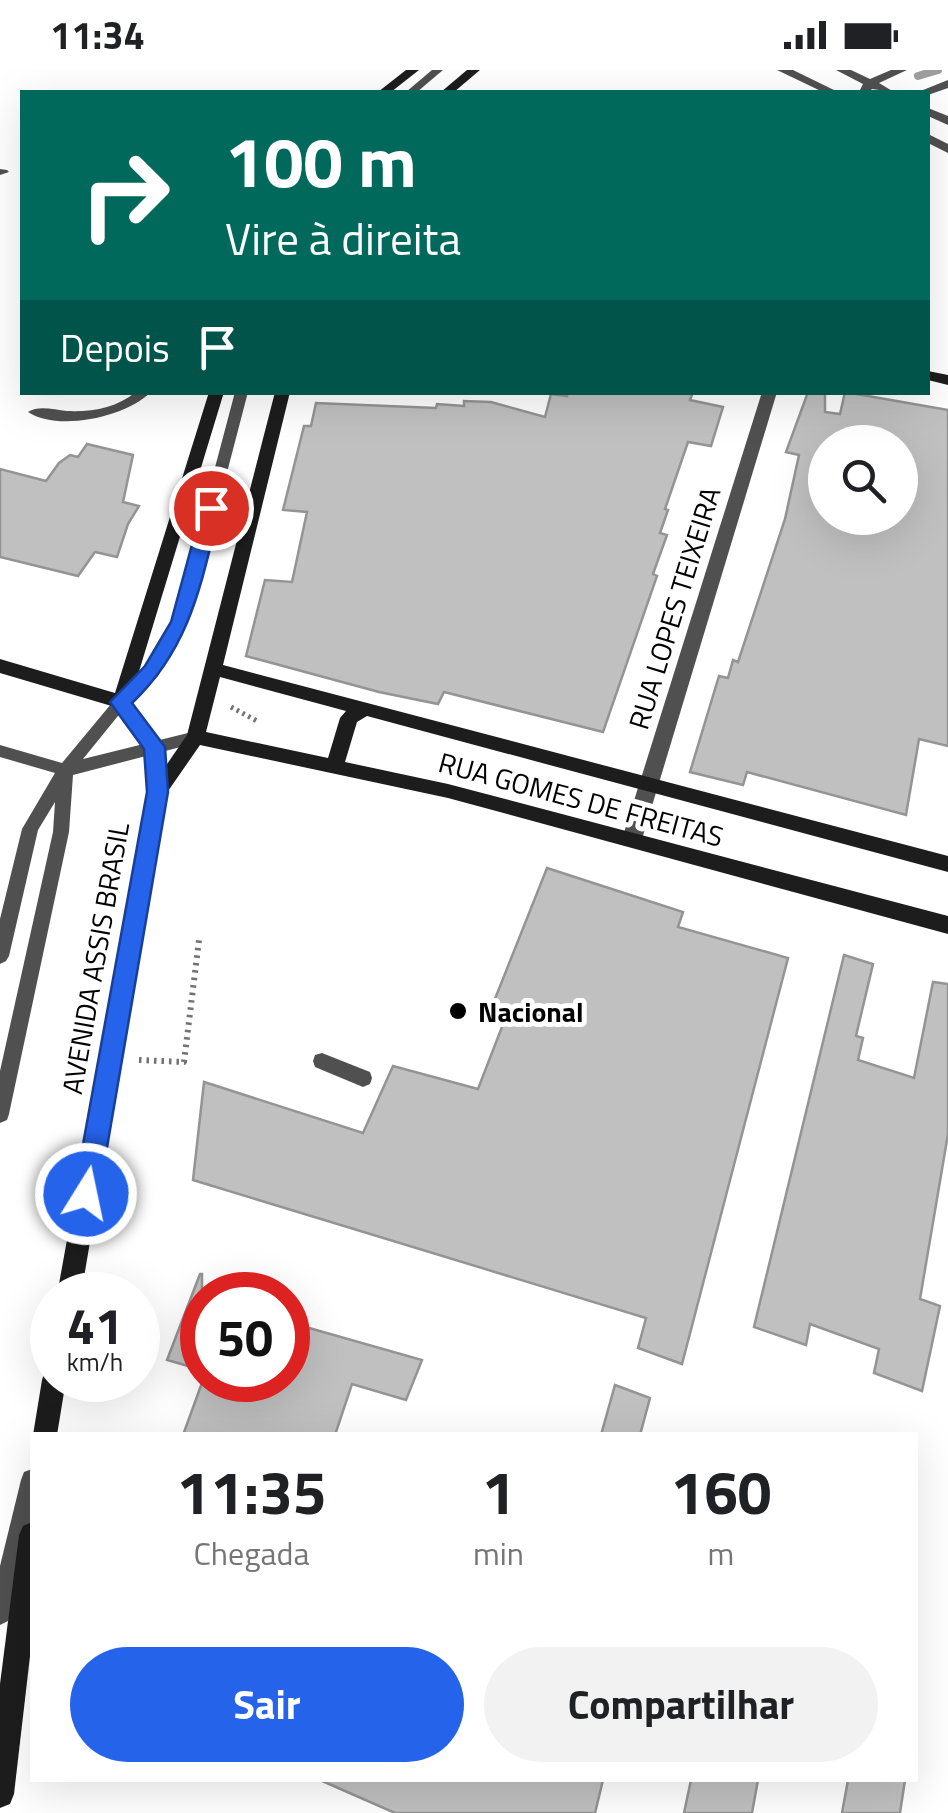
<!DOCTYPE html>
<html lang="pt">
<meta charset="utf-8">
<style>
body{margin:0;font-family:"Titillium Web",sans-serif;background:#f2f2f2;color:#202124;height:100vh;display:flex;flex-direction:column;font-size:38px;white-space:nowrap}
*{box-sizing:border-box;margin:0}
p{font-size:32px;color:#757577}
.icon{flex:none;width:55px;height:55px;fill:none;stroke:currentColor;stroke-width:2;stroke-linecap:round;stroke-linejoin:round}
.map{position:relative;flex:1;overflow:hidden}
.panel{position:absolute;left:30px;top:1362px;width:888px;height:350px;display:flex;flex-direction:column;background:#fff;border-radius:0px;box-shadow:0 10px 40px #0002}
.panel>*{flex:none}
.hud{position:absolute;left:20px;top:20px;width:910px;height:305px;border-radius:0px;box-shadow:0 10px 40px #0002;background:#00695c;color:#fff;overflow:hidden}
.fabs{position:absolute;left:808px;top:355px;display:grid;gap:20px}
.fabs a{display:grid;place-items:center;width:110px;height:110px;border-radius:50%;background:#fff;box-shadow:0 10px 40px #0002;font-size:50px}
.speed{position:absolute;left:30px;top:1202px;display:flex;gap:20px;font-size:50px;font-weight:700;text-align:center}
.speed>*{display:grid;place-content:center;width:130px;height:130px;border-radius:50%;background:#fff;box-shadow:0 10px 40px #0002;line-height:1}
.speed small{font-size:25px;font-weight:400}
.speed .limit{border:15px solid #d22;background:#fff;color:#111}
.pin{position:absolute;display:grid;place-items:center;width:85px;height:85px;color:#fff;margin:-42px;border:5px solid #fff;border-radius:50%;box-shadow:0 2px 10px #0007}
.me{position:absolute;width:110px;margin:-55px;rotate:10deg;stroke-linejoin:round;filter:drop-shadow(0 0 8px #0008)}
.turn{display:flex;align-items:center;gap:35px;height:210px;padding:0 40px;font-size:45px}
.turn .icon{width:130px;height:130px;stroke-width:2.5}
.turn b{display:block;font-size:70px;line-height:85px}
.then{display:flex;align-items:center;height:95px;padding:0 40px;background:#0003;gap:20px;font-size:38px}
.eta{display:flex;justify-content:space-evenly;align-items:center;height:170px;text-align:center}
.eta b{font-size:60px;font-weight:700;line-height:70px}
.primary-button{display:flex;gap:20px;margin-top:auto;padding:20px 40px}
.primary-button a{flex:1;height:115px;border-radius:60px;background:#2563eb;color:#fff;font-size:40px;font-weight:700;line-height:115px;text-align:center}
.primary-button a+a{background:#f2f2f2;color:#202124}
.status{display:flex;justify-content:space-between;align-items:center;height:70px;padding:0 50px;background:#fff;direction:ltr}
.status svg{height:28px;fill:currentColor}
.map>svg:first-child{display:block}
</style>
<div class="status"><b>11:34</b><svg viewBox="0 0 49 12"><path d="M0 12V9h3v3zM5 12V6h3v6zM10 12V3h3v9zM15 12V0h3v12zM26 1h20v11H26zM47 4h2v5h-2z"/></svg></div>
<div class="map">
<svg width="948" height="1743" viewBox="0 0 948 1743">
<rect width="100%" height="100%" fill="#fff"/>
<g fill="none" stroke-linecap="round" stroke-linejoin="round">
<polyline stroke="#9e9e9e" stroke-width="8" points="918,6 938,0"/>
</g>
<g fill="#c0c0c0" stroke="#949494" stroke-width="2.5" fill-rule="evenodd">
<polygon points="567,322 693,322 690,330 723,337 711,376 688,372 665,439 668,440 660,463 667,465 653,504 657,506 603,662 444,622 438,634 379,622 246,586 265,510 292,512 307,442 283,440 304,356 311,356 316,333 436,338 437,334 464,336 464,331 491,332 545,347 551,324 567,326"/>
<path d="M808,322H825V342L840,344L845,322L948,340V676L919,669L906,745L747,702L743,715L690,702L719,606L728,608L733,590L738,592L785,449L799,385L786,382ZM825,372H900V448H825Z"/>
<polygon points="87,374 133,385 123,432 139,436 128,454 117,487 95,482 78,506 0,487 0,399 46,411 59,393 70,385 78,387"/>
<polygon points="547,798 683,842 678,857 788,888 682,1294 638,1278 646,1248 193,1110 204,1012 363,1063 393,996 478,1019 507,944 491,939"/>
<polygon points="844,885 873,894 856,966 863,968 858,990 914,1008 933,912 948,914 948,1064 920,1229 940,1236 922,1321 874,1303 879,1279 810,1254 806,1275 754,1257"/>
<polygon points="200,1204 202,1204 202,1300 167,1290"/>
<polygon points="288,1252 422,1290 406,1330 352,1314 335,1365 183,1365 203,1310 288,1310"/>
<polygon points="615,1315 650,1328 640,1365 601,1365"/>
<polygon points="320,1710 603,1710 595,1743 395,1743"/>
<polygon points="691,1710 758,1710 752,1743 684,1743"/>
<polygon points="848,1710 905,1710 900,1743 842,1743"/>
</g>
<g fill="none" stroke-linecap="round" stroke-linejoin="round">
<polyline stroke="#727272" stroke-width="5" stroke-dasharray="2.5 4" stroke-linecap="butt" points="231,637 259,652"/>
<polyline stroke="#727272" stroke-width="6" stroke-dasharray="2.5 5" stroke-linecap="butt" points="139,990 184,992 199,870"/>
<g fill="#505050" fill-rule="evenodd">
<polygon points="432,0 443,0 417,22 406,22"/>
<polygon points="0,99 7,100 9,102 0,105"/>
<path d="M136,322H151C126,347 58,362 28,342C39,335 54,340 67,341C93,342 116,338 136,322Z"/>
<polygon points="235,322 248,322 188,552 158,606 126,636 83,689 196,661 204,667 196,673 73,705 69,762 9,1044 7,1050 0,1053 0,1001 53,762 55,732 38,760 9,886 6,891 0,894 0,849 22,759 55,703 0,687 0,675 62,693 116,628 148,598 174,552"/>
<polygon points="322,983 370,1002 372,1008 370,1014 363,1017 315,997 313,991 315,985"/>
<polygon points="32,1399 32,1454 12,1543 8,1551 0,1555 0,1496 21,1410 24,1402"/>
</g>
<g fill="#505050" fill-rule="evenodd">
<polygon points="777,0 793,0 838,22 823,22"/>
<polygon points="836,0 851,0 870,9 891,0 907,0 879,13 894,22 872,19 869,22 859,22 863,14"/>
<polygon points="948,10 948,18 928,25 918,22"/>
<polygon points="928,38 948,46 948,55 928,46"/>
<polygon points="928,64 948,74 948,83 928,73"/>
<polygon points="762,322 777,322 642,769 639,775 625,775 622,769"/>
</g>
<g fill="#1d1d1d" fill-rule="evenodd">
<polygon points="406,0 419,0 391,22 378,22"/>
<polygon points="467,0 480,0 454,22 441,22"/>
<polygon points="928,301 948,305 948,315 928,310"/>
<path d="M209,322H224L130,631L163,677L165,697L187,665L275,322H290L223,595L948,786V802L367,646L357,652L345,692L448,714L948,846V864L448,728L200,675L166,724L81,1225H57L148,722L145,679L115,637L0,603V589L115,623ZM220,607L346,641L340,648L328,688L206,662Z"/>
<polygon points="52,1299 52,1310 66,1310 57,1365 33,1365 42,1310 45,1301"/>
<polygon points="32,1452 32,1569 14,1724 10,1734 0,1738 0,1614 19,1465 23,1456"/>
</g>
</g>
<path fill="#2563eb" stroke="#184099" stroke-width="2.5" d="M211,431L220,438C201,513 191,577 132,633L165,677L168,722L99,1124L95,1132L86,1136L77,1132L74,1124L147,722L144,679L110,632L145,596L171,552L202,438Z"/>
<circle fill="#000" stroke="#fff" stroke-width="4" cx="458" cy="941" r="10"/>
<g text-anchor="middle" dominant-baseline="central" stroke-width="10" stroke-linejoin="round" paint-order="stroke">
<g font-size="28" fill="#000" stroke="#fff">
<text transform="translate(674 538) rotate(-73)">RUA LOPES TEIXEIRA</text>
<text transform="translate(581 729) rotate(15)">RUA GOMES DE FREITAS</text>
<text transform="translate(95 888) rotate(-80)">AVENIDA ASSIS BRASIL</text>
</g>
<g font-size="28" font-weight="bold" fill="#000" stroke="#fff" text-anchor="start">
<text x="478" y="941">Nacional</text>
</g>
</g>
</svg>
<div class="fabs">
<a><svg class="icon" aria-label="search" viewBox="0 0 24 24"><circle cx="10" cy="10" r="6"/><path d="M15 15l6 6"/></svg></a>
</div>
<div class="speed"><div>41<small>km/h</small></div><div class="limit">50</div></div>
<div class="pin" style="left:211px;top:438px;background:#d93025"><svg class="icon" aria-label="arrive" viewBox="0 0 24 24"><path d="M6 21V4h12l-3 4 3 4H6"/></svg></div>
<svg class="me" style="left:86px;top:1124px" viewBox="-20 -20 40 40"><circle r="17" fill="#2563eb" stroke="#fff" stroke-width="3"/><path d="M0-11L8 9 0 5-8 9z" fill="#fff"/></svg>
<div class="hud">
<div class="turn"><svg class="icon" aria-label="right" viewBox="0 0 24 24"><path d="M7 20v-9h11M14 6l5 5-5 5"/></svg><div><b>100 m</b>Vire à direita</div></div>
<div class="then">Depois<svg class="icon" aria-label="arrive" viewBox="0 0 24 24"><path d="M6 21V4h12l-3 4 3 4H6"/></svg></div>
</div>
<section class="panel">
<div class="eta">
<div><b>11:35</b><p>Chegada</p></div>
<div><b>1</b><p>min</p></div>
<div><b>160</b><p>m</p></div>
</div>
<div class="primary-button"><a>Sair</a><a>Compartilhar</a></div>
</section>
</div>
